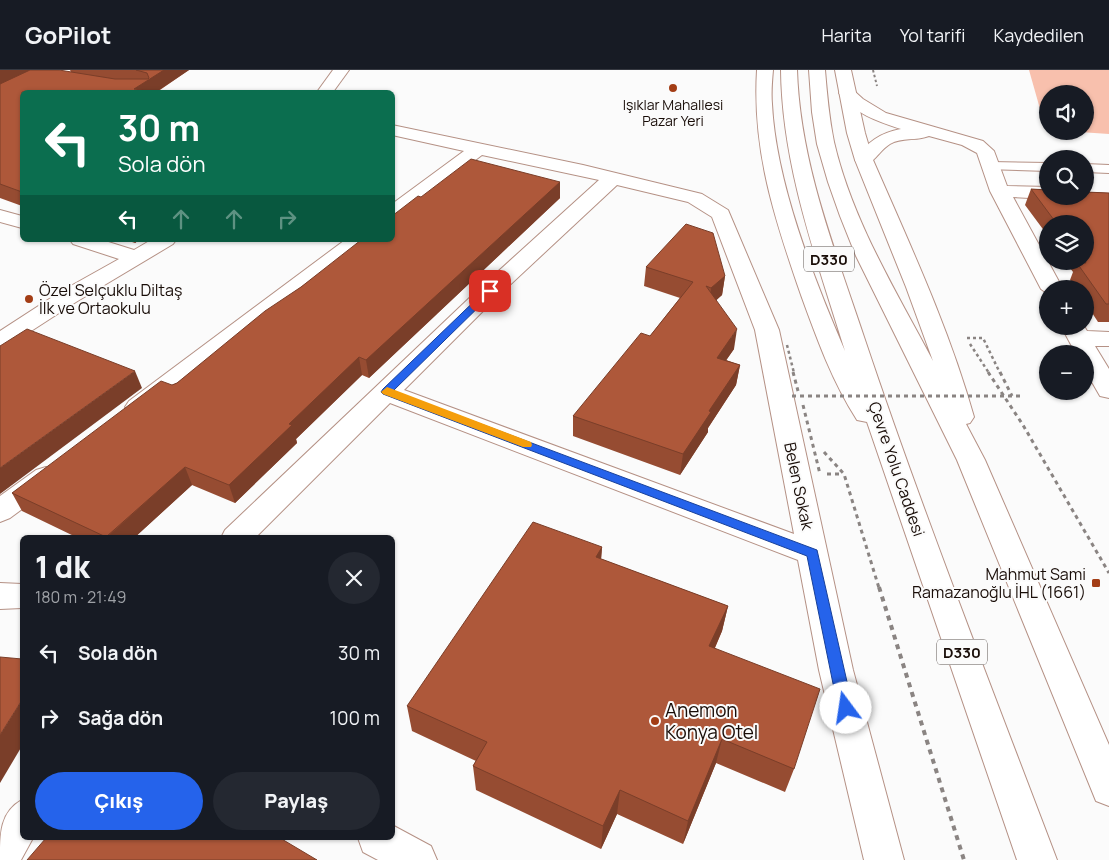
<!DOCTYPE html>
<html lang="tr">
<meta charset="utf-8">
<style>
body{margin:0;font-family:Manrope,sans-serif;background:#242831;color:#f1f3f6;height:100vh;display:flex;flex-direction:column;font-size:19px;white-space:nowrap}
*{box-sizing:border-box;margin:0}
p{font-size:16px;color:#9ea1a6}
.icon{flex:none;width:28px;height:28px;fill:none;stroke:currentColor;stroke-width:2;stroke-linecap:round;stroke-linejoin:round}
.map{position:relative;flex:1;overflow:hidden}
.details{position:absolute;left:20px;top:465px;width:375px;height:305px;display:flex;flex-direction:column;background:#171b24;border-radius:8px;box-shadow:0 1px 4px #0004}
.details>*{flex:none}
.top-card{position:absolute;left:20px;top:20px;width:375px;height:152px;border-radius:8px;box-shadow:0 1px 4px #0004;background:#0b6e4f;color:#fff;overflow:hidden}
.controls{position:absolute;left:1039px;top:15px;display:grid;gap:10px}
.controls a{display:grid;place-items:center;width:55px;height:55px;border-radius:50%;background:#171b24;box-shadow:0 1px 4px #0004;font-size:25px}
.pin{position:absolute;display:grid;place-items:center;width:42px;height:42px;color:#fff;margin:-21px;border-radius:10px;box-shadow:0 2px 8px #0006}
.me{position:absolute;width:55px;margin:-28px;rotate:346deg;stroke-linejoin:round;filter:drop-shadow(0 0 4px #0008)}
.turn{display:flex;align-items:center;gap:18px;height:105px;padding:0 15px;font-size:22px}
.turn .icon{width:65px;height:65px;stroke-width:2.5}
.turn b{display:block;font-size:35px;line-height:42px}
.lanes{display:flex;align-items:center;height:48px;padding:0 15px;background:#0003;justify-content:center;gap:25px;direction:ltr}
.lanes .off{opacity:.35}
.round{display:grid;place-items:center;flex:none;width:52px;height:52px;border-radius:26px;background:#242831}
.overview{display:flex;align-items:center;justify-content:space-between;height:85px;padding:0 15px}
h1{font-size:30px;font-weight:800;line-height:38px}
.action{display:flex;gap:10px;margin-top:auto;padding:10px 15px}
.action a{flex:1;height:58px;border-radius:30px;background:#2563eb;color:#fff;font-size:20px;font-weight:800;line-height:58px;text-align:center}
.action a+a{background:#242831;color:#f1f3f6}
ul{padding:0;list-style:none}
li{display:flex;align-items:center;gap:15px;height:65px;padding:0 15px}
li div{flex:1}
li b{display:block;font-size:19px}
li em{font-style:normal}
header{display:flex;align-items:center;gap:30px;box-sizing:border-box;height:70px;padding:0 25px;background:#171b24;border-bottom:1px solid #363941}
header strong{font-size:24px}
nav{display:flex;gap:28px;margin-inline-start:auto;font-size:18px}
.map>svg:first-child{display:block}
</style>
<header>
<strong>GoPilot</strong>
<nav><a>Harita</a><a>Yol tarifi</a><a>Kaydedilen</a></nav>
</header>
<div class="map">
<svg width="1109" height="790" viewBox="0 0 1109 790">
<rect width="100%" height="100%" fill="#fbfbfb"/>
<polygon fill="#f8c0ad" points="1029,0 1109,0 1109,64 1065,61 1085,61 1085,24 1048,24 1047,54 1044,53"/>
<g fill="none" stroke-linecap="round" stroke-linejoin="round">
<defs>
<g id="lane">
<polygon points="990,92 1048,93 1048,101 985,99 983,96"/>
<polygon points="1085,94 1109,95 1109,103 1085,102"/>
</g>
<g id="street">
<polygon points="333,0 349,0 333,22 317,22"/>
<path d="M847,18L853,20L863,29L886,43L983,71L994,81L1007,116L1048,117V126L1055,127L1048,129L1013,127L1063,219H1048V224L1041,219L990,121L977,83L962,75L929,66C916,71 902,67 890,74C877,82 873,98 858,94L855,90C867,72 880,63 901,59C879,52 853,43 839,23L841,20Z"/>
<path d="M392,55L583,95L702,124L728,140L779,260L853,600L904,790H864L819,600L798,490L390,333L255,468H221L225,460L482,216L599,110L482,85L399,148L392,150V134L464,81L392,65ZM617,115L688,132L712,147L755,260L794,464L404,320L498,226Z"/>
<polygon points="0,140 22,146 22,158 0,152"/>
<polygon points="70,170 102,170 134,180 151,170 176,170 173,174 76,232 8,276 0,278 0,261 60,222 119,189 73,174"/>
<polygon points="345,170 368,170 365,174 147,343 138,345 129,343 125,337 129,331"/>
<polygon points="1061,256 1084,256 1087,261 1109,262 1109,276 1095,276 1109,299 1109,328 1100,326 1085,300 1085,284 1076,284"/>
<polygon points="46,397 56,400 60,407 56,414 10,448 0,452 0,426 36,400"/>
<polygon points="0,513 22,514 22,538 0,539"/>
<path d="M22,730V768H33L21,790H0C0,763 0,742 22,730Z"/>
<polygon points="392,755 431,776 437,790 378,790 363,782 358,768 392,768"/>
</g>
<g id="highway">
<path d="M757,0H773C772,11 771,23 772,34C776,113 814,209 845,281C817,190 782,97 781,0H797C800,93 835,180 864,267C923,443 991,616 1057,790H1017L867,352L857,350C832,311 817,269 801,225C775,150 752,81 757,0Z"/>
<path d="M809,0H825C827,24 829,48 834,72C852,150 896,221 933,291L906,217L855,90L847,63L835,0H851L865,63L873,90C910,175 949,258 974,347L970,353L966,354L985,390L1109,675V736L1096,731L957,390L856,186L840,146L828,112L817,74L812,42Z"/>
</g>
</defs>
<use href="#lane" stroke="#b59185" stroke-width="2"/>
<use href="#street" stroke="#b59185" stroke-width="2"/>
<use href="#highway" stroke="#b59185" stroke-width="2"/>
<polyline stroke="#8a8482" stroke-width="2" stroke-dasharray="2.5 2.5" stroke-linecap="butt" points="873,0 877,16"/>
<g stroke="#8a8482" stroke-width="2.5" stroke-dasharray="3 3" stroke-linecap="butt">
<polyline points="967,268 983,268 1000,303"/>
<polyline points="970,274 989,303"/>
</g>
<g stroke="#8a8482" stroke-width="3" stroke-dasharray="4 4" stroke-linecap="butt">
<polyline points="988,302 1023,355 1109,503"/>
<polyline points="1000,302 1012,326"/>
<polyline points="824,382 844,404 879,518"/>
<polyline points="827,404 843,404"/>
</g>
<polyline stroke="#8a8482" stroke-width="4" stroke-dasharray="5 5" stroke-linecap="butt" points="879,517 964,790"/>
<use href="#lane" fill="#fff" fill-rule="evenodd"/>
<use href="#street" fill="#fff" fill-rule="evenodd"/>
<use href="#highway" fill="#fff" fill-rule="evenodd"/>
<polyline stroke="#8a8482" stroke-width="2.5" stroke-dasharray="3 3" stroke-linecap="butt" points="787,275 794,303"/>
<g stroke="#8a8482" stroke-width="3" stroke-dasharray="4 4" stroke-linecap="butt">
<polyline points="793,302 798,321"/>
<polyline points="792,326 1022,326"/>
<polyline points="803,335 820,404"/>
</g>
</g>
<g fill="#964c32">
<polygon points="0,0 71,2 70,0 189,0 157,22 22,22 22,136 0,128"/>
<polygon points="560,112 560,128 369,308 362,305 296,369 297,373 235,433 192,415 134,468 78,468 22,441 12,423 172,315 177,313 301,217 421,127"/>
<polygon points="1031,119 1109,123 1109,252 1098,252 1085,232 1085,219 1076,219 1070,210 1073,202 1065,191 1085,191 1085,154 1048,154 1048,166 1025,135"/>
<polygon points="126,170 139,170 135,173"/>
<polygon points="646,197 725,206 722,225 716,230 734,279 726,290 740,295 736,315 708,358 708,362 680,405 573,366 573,346 650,266 680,228 644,216"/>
<polygon points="602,477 601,489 728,536 722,561 715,578 794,699 785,722 716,693 683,774 617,744 601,779 476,720 473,696 476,691 412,661 407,636"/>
</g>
<g fill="#7a3e29">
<polygon points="0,0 31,0 0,17"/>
<polygon points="164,0 189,0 156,22 134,19"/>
<polygon points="560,112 560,128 369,308 366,290"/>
<polygon points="134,170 139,170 135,173"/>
<polygon points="725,206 722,225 709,237 711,218"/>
<polygon points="737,259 734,279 714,308 717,288"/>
<polygon points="359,287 362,305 296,369 297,373 235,433 229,415 289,354"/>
<polygon points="740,295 736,315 708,358 708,362 680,405 683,384 709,341"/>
<polygon points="135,301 142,318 0,424 0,398"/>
<polygon points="185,397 192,415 134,468 106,468"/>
<polygon points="602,477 600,503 596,487"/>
<polygon points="728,536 722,561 704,602 709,576"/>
<polygon points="22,630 22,676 0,713 0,665"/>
<polygon points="722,669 716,693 683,774 688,751"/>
<polygon points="620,720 617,744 601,779 603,756"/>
</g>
<g fill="#ae583a" stroke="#7a3e29">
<polygon points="30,0 59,0 115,9 148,9 149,8 147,3 136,0 164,0 134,19 159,22 22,22 22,122 0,114 0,14"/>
<polygon points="471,89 560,112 366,290 359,287 289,354 292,355 229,415 185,397 106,467 12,423 161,311 172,315 177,313 265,241 301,217 361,170 392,170 392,146 418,126 421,127"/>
<polygon points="1031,119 1048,120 1048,126 1085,126 1085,122 1109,123 1109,234 1106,234 1077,193 1086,193 1085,191 1085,154 1057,154"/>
<polygon points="686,154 713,163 725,206 711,218 706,216 737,259 717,288 740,295 709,341 711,342 683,384 573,346 641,263 650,266 693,212 646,197"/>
<polygon points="27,259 135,301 0,398 0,276"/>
<polygon points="533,452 602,477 596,487 728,536 709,576 820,619 794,699 722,669 688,751 620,720 603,756 473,696 487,672 407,636"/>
<polygon points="0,587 22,589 22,630 0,665"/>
<polygon points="46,768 280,768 317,790 27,790"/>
</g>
<polygon fill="#2563eb" stroke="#184099" points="487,219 490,219 495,221 393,321 817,480 853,638 851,643 846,645 841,643 838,638 807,486 383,324 381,322 383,319"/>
<polygon fill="#f59e0b" points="387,317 531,372 532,375 531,377 523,377 383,324 381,322"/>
<g fill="#a33d15" stroke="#fbfbfb" stroke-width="2">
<circle cx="673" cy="18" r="5"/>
<circle cx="29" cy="229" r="5"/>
<rect x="1091" y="508" width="10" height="10" rx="2.5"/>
<circle cx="655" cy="651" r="5"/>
</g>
<g text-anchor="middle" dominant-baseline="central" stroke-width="4" stroke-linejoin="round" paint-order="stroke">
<g font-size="14" fill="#190d08" stroke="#fbfbfb">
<text x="673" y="34">Işıklar Mahallesi<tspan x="673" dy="16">Pazar Yeri</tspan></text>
</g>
<g fill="#fbfbfb" stroke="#5d5451" stroke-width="1">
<rect x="804" y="176.5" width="50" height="25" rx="4"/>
<rect x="937" y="569.5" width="50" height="25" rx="4"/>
</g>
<g font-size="15" font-weight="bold" fill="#190d08">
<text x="829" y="189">D330</text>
<text x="962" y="582">D330</text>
</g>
<g font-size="16" fill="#190d08" stroke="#fbfbfb" text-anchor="start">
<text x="39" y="220">Özel Selçuklu Diltaş<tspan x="39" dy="18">İlk ve Ortaokulu</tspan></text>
<text x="1086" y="504" text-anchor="end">Mahmut Sami<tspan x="1086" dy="18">Ramazanoğlu İHL (1661)</tspan></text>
</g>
<g font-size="16" fill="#190d08" stroke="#fbfbfb">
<text transform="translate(897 399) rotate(71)">Çevre Yolu Caddesi</text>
<text transform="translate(799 416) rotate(78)">Belen Sokak</text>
</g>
<g font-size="19" fill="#190d08" stroke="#fbfbfb" text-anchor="start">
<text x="665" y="640">Anemon<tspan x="665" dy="22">Konya Otel</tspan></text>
</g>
</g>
</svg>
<div class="controls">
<a><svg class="icon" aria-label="sound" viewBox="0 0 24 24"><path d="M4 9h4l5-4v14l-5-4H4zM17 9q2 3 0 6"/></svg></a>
<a><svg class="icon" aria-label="search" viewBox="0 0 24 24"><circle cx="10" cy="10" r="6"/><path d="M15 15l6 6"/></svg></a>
<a><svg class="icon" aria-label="layers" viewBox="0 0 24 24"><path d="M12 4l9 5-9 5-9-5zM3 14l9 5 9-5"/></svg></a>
<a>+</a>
<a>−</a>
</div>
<div class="pin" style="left:490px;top:221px;background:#d93025"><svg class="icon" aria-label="arrive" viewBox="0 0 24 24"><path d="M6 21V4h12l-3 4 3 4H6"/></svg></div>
<svg class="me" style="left:846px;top:638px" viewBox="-20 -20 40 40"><circle r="19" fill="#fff"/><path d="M0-13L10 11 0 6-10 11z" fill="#2563eb"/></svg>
<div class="top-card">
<div class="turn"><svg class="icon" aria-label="left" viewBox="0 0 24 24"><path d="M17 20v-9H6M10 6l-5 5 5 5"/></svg><div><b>30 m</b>Sola dön</div></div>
<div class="lanes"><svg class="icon" aria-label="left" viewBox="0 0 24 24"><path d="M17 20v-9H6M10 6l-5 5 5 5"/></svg><svg class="icon off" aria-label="ahead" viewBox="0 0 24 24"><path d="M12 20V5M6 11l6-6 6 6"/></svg><svg class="icon off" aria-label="ahead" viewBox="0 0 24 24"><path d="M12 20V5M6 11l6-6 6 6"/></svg><svg class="icon off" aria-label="right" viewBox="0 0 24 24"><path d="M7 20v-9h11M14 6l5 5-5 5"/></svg></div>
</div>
<section class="details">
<div class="overview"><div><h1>1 dk</h1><p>180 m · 21:49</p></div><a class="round"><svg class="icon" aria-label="close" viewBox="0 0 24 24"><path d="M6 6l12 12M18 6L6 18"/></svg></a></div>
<ul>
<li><svg class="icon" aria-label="left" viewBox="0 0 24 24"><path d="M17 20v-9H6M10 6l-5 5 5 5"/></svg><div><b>Sola dön</b></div><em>30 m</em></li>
<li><svg class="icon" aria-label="right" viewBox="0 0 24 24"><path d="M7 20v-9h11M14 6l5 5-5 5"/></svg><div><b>Sağa dön</b></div><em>100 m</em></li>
</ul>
<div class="action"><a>Çıkış</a><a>Paylaş</a></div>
</section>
</div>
